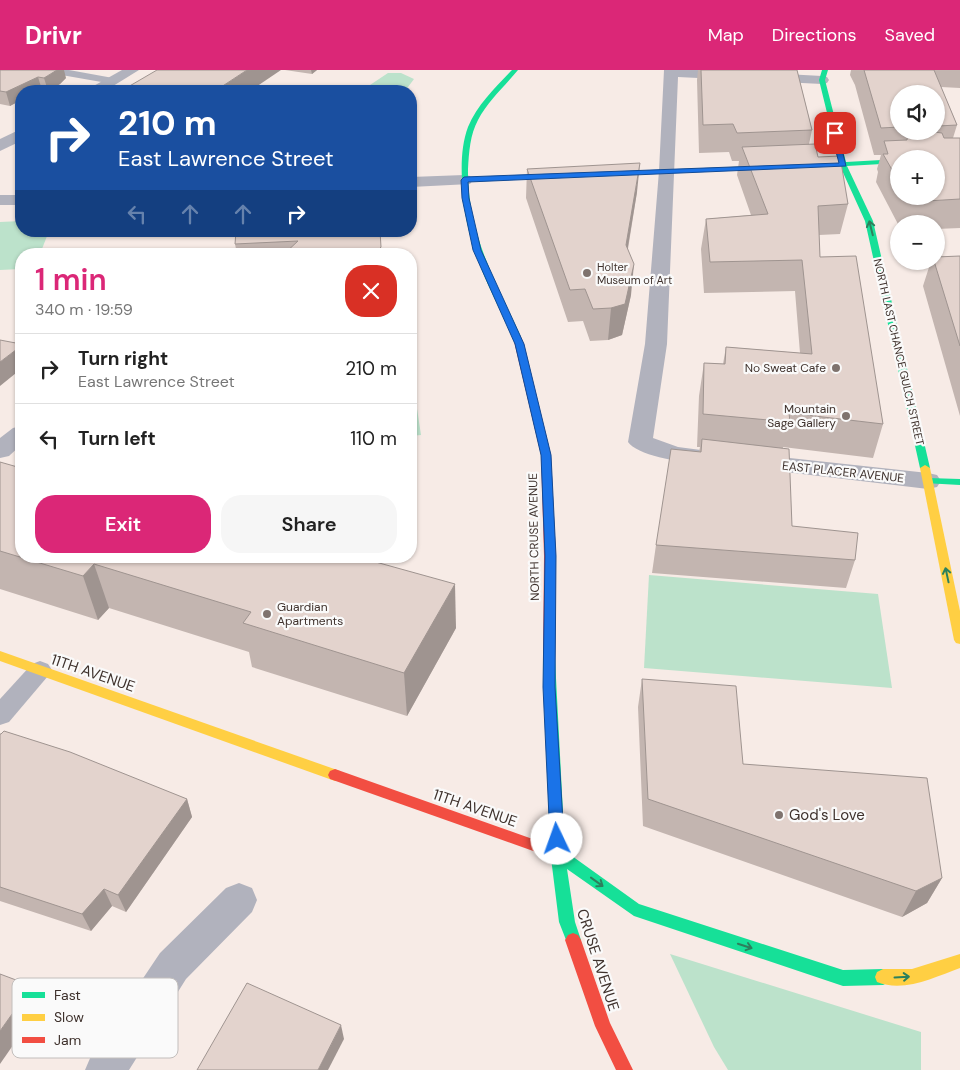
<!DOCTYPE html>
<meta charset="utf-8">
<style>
body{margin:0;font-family:"DM Sans",sans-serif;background:#f6f6f6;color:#222;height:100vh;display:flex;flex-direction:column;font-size:19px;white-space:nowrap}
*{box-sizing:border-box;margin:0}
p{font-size:16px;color:#767676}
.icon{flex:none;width:28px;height:28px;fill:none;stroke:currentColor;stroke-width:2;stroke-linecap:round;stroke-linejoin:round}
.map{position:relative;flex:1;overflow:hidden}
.sheet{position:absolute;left:15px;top:178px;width:402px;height:315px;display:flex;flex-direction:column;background:#fff;border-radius:20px;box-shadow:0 1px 4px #0004}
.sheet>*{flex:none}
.hud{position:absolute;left:15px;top:15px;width:402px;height:152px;border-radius:20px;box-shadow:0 1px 4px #0004;background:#1a4fa0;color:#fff;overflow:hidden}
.controls{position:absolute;left:890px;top:15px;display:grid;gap:10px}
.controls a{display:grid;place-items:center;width:55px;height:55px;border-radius:50%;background:#fff;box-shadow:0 1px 4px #0004;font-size:25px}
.pin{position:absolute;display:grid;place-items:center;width:42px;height:42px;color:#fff;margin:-21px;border-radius:10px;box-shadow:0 2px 8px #0006}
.me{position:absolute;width:55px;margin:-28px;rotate:357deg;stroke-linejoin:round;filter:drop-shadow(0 0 4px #0008)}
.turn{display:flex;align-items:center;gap:18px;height:105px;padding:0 20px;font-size:22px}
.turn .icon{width:65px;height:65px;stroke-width:2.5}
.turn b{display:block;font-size:35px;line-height:42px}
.lanes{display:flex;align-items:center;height:48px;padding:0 20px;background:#0003;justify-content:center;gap:25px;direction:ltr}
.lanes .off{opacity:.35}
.round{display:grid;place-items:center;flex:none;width:52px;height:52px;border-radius:20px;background:#f6f6f6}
.overview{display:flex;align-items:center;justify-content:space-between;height:85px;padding:0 20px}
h1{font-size:30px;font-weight:600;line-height:38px;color:#db2777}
.button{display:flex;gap:10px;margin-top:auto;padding:10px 20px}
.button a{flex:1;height:58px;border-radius:20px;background:#db2777;color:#fff;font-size:20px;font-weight:600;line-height:58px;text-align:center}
.button a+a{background:#f6f6f6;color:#222}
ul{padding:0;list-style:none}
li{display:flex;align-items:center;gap:15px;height:70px;padding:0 20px;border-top:1px solid #e0e0e0}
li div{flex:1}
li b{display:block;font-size:19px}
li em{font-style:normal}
header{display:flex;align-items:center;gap:30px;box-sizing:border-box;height:70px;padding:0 25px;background:#db2777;color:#fff}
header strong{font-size:24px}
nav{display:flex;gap:28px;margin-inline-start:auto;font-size:18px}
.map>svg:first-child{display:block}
</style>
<header>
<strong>Drivr</strong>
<nav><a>Map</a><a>Directions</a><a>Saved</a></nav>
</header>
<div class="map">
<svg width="960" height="1000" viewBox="0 0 960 1000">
<rect width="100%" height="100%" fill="#f7ebe6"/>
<g fill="#bce2cb">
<polygon points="388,3 401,3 414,9 405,21 334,21 370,15"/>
<polygon points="21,151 21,161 49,161 40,184 21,184 21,199 0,200 0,152"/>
<polygon points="411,299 421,365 411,366"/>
<polygon points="649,505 878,524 892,618 644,598"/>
<polygon points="670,884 921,962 921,1000 728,1000 714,977"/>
</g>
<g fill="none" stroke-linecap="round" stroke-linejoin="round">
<g fill="#b1b2bd" fill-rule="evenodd">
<polygon points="44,0 69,0 113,8 119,11 113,14 50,3"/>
<polygon points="40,591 48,594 52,600 48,606 9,652 0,655 0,629 32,594"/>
</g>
<g fill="#b1b2bd" fill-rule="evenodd">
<polygon points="122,0 139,0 105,21 88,21 90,18"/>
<path d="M664,0H714L822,6L827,7L829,10L827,13L822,14L678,7L667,274L653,368L678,377L716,382L719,387L716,392C698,397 638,387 628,372L645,274L659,101Z"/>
<polygon points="21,59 21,71 0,81 0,69"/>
<polygon points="464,105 470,106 473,110 470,114 411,117 411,107"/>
<rect x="0" y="125" width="21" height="10"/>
<polygon points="21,356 21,375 9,386 0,388 0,368 13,358"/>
<polygon points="752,384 928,403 937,405 941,411 937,417 928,419 743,397 740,392 743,387"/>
<polygon points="239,813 252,818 257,830 252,842 186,909 129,1000 85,1000 91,986 160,883 226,818"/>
</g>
<g fill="#16e098" fill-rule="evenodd">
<path d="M512,0H518C504,17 488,31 478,50C470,65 469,82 468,99C467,162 495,211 521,267L517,270L513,267C487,212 464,173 462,110C461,92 462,73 468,57C477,35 496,17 512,0Z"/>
<polygon points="822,0 828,0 825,10 846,92 899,89 899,93 847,96 873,151 930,398 929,400 925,401 920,398 865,151 840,96 828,97 825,95 839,92 819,10"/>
<polygon points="928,408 960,409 960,415 924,413 923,411"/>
<polygon points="549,584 553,586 555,589 565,781 639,834 843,900 883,899 889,902 891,907 889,912 883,915 843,916 634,846 567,799 575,852 581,870 578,875 573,877 568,875 559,852 551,788 545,785 543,781 545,777 550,775 543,589 545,586"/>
</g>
<g fill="#ffcf43" fill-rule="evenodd">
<polygon points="775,95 777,96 777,98 464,112 460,110 464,108"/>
<polygon points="925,395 930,398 960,541 960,574 956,573 954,570 920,398"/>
<polygon points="0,581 340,701 342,705 340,709 335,711 0,591"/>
<path d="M960,884V898C935,907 904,923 877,912L875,907L877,902L883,899H912Z"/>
</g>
<g fill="#f24e42" fill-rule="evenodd">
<polygon points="517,264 520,265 524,274 551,385 556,486 555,589 553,592 545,592 543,589 544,486 541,385 513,267"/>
<polygon points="335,699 555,777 557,781 555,785 550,787 330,709 328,705 330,701"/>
<polygon points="573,863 578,865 581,870 610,953 633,1000 616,1000 595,956 565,870 568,865"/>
</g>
</g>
<g fill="#c3b5b0" fill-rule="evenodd">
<polygon points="0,0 66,8 60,14 48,21 42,20 40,21 21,21 21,30 10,36 0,34"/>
<polygon points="285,0 317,0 312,4"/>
<polygon points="698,0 797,0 812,60 809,74 818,87 848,134 840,164 819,165 820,187 883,354 873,388 783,377 783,378 792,456 855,490 846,518 652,503 656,475 699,382 700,377 697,377 699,326 704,293 723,294 726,277 800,283 795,221 704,223 701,179 706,149 751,145 737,105 739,91 732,91 729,82 699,83 697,10"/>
<path d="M851,0H960V18L941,17L957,55L953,68H960V158L936,159V154H899V156L876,112L878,102L877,99L881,85H874L855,15L850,5ZM899,24L936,61H899ZM899,89L936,126H899Z"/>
<polygon points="527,99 637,122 628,179 631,225 622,265 608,270 590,271 583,251 568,252 526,128"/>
<polygon points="236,161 382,184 237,184 235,174"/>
<polygon points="960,186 960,346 923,216 931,191 936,191"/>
<polygon points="0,392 21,486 354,486 456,558 407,646 252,597 249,582 109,538 98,550 0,519"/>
<polygon points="642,609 743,694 942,808 927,833 902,847 643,756 638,637"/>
<polygon points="0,664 187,729 192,747 126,842 112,836 91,861 0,831"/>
</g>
<g fill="#9f9490">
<polygon points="57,0 64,0 66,8 60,14 48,21 44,8"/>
<polygon points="247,0 281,0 250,21 215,21"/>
<polygon points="311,0 317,0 312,4"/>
<polygon points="38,7 42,20 40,21 21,21 21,30 10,36 6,22"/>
<polygon points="640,93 637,122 623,206 626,175"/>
<polygon points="381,177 382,184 375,184"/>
<polygon points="634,194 631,225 622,265 608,270 611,238"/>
<polygon points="21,276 21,299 0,316 0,292"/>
<polygon points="94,494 109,538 98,550 83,506"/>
<polygon points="455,514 456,558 407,646 404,603"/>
<polygon points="187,729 192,747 126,842 118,825"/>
<polygon points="942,808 927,833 902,847 916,821"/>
<polygon points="104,819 112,836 91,861 82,844"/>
<polygon points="32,916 43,932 0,994 0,961"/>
<polygon points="341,955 344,969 328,1000 318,1000"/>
</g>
<g fill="#e3d3cd" stroke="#9f9490">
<polygon points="0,0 57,0 44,8 38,7 6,22 0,21"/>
<polygon points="157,0 247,0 215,21 121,21"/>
<polygon points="701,0 797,0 812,60 737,63 733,54 703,55"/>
<polygon points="864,0 934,0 957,55 938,56 936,58 936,24 899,24 899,57 881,58"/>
<polygon points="915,61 935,61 934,62 942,63 944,68 960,68 960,129 910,132 907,126 936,126 936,89 899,89 899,112 883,84 888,84 884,71 907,70 908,63 914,63"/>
<polygon points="815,74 818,87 840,86 848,134 818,136 820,187 856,186 883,354 789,343 790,352 703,344 704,293 725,294 726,277 812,284 802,190 710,192 706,149 768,144 742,77"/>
<polygon points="640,93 626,175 634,194 625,234 611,238 593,239 585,219 570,220 527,99"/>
<polygon points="236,161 380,161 381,177 375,184 284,184 298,171 235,174"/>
<polygon points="960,186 960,276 934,191 936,191 936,187"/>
<polygon points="0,270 21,274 21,276 0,292"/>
<polygon points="702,369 789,379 792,456 858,463 855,490 656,475 671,379 701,382"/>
<polygon points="0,392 21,398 21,486 354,486 455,514 404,603 243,553 251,542 94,494 83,506 0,481"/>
<polygon points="642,609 736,616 743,694 927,708 942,808 916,821 648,729"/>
<polygon points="4,661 70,682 187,729 118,825 104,819 82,844 0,817 0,664 1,664"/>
<polygon points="0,904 32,916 0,961"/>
<polygon points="247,913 341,955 318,1000 197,1000"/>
</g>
<defs><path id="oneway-shaft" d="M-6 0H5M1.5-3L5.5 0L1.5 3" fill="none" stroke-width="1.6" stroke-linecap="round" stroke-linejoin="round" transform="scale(1.25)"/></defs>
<g stroke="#2d805d">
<use href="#oneway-shaft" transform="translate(871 158) rotate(-104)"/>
<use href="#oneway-shaft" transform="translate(947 505) rotate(-102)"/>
<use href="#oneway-shaft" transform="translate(597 812) rotate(36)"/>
<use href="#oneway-shaft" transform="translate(745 876) rotate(18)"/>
<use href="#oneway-shaft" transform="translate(902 907) rotate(-3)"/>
</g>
<polygon fill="#1a73e8" stroke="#114b97" points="835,61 838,63 846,96 468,112 469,128 481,180 524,274 551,385 556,486 555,617 564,769 562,773 557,775 552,773 550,769 543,617 545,486 541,385 515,274 473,180 462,128 461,110 464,107 839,93 831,63"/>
<g fill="#7f736e" stroke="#fafafa" stroke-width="2">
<circle cx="587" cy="203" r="5"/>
<circle cx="836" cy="298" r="5"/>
<circle cx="846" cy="346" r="5"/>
<circle cx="267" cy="544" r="5"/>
<circle cx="779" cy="745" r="5"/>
</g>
<g text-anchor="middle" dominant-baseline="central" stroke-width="4.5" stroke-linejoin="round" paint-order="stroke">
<g font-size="11" fill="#3f322d" stroke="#fafafa" text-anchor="start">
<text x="597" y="197">Holter<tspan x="597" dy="13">Museum of Art</tspan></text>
</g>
<g font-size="11" fill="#3f322d" stroke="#fafafa">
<text transform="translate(899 282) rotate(77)">NORTH LAST CHANCE GULCH STREET</text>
</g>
<g font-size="12" fill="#3f322d" stroke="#fafafa" text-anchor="end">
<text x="826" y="298">No Sweat Cafe</text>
<text x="836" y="339">Mountain<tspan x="836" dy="14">Sage Gallery</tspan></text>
<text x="277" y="537" text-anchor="start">Guardian<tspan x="277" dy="14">Apartments</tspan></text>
</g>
<g font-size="12" fill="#3f322d" stroke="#fafafa">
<text transform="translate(843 402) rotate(6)">EAST PLACER AVENUE</text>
<text transform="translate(534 467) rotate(-91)">NORTH CRUSE AVENUE</text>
</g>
<g font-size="15" fill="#3f322d" stroke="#fafafa">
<text transform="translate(93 603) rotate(19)">11TH AVENUE</text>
<text transform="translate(475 738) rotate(19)">11TH AVENUE</text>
<text transform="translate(598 890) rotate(72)">CRUSE AVENUE</text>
</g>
<g font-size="15" fill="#3f322d" stroke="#fafafa" text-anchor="start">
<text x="789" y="745">God's Love</text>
</g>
</g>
<rect x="12" y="908" width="166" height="80" rx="8" fill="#fafafa" stroke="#c2bebc" stroke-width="1"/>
<rect x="22" y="922" width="23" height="6" fill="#16e098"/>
<rect x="22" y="944" width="23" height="7" fill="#ffcf43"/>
<rect x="22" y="967" width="23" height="6" fill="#f24e42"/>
<g font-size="14" fill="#3f322d">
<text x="54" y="930">Fast</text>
<text x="54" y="952">Slow</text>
<text x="54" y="975">Jam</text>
</g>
</svg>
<div class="controls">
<a><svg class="icon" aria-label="sound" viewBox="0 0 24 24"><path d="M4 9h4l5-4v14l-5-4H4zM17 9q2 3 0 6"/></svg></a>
<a>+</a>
<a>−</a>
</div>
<div class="pin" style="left:835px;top:63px;background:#d93025"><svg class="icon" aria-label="arrive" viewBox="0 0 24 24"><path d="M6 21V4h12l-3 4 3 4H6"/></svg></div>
<svg class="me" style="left:557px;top:769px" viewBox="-20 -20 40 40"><circle r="19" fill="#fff"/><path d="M0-13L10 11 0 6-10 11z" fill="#1a73e8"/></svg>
<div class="hud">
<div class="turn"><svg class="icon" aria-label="right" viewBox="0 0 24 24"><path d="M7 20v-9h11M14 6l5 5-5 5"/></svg><div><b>210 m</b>East Lawrence Street</div></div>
<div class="lanes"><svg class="icon off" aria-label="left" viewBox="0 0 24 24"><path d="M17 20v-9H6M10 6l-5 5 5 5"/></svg><svg class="icon off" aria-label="ahead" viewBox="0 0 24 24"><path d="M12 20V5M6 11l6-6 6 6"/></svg><svg class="icon off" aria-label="ahead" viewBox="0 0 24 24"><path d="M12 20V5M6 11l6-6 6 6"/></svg><svg class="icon" aria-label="right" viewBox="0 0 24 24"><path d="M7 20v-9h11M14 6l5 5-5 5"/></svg></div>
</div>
<section class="sheet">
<div class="overview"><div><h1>1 min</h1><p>340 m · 19:59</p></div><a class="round" style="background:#d93025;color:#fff"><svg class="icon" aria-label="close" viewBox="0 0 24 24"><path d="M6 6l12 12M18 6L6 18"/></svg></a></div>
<ul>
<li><svg class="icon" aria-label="right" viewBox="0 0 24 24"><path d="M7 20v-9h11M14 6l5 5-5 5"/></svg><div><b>Turn right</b><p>East Lawrence Street</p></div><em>210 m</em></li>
<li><svg class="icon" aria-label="left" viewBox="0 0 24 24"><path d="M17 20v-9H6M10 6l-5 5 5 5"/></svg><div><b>Turn left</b></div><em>110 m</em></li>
</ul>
<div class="button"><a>Exit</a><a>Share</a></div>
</section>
</div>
